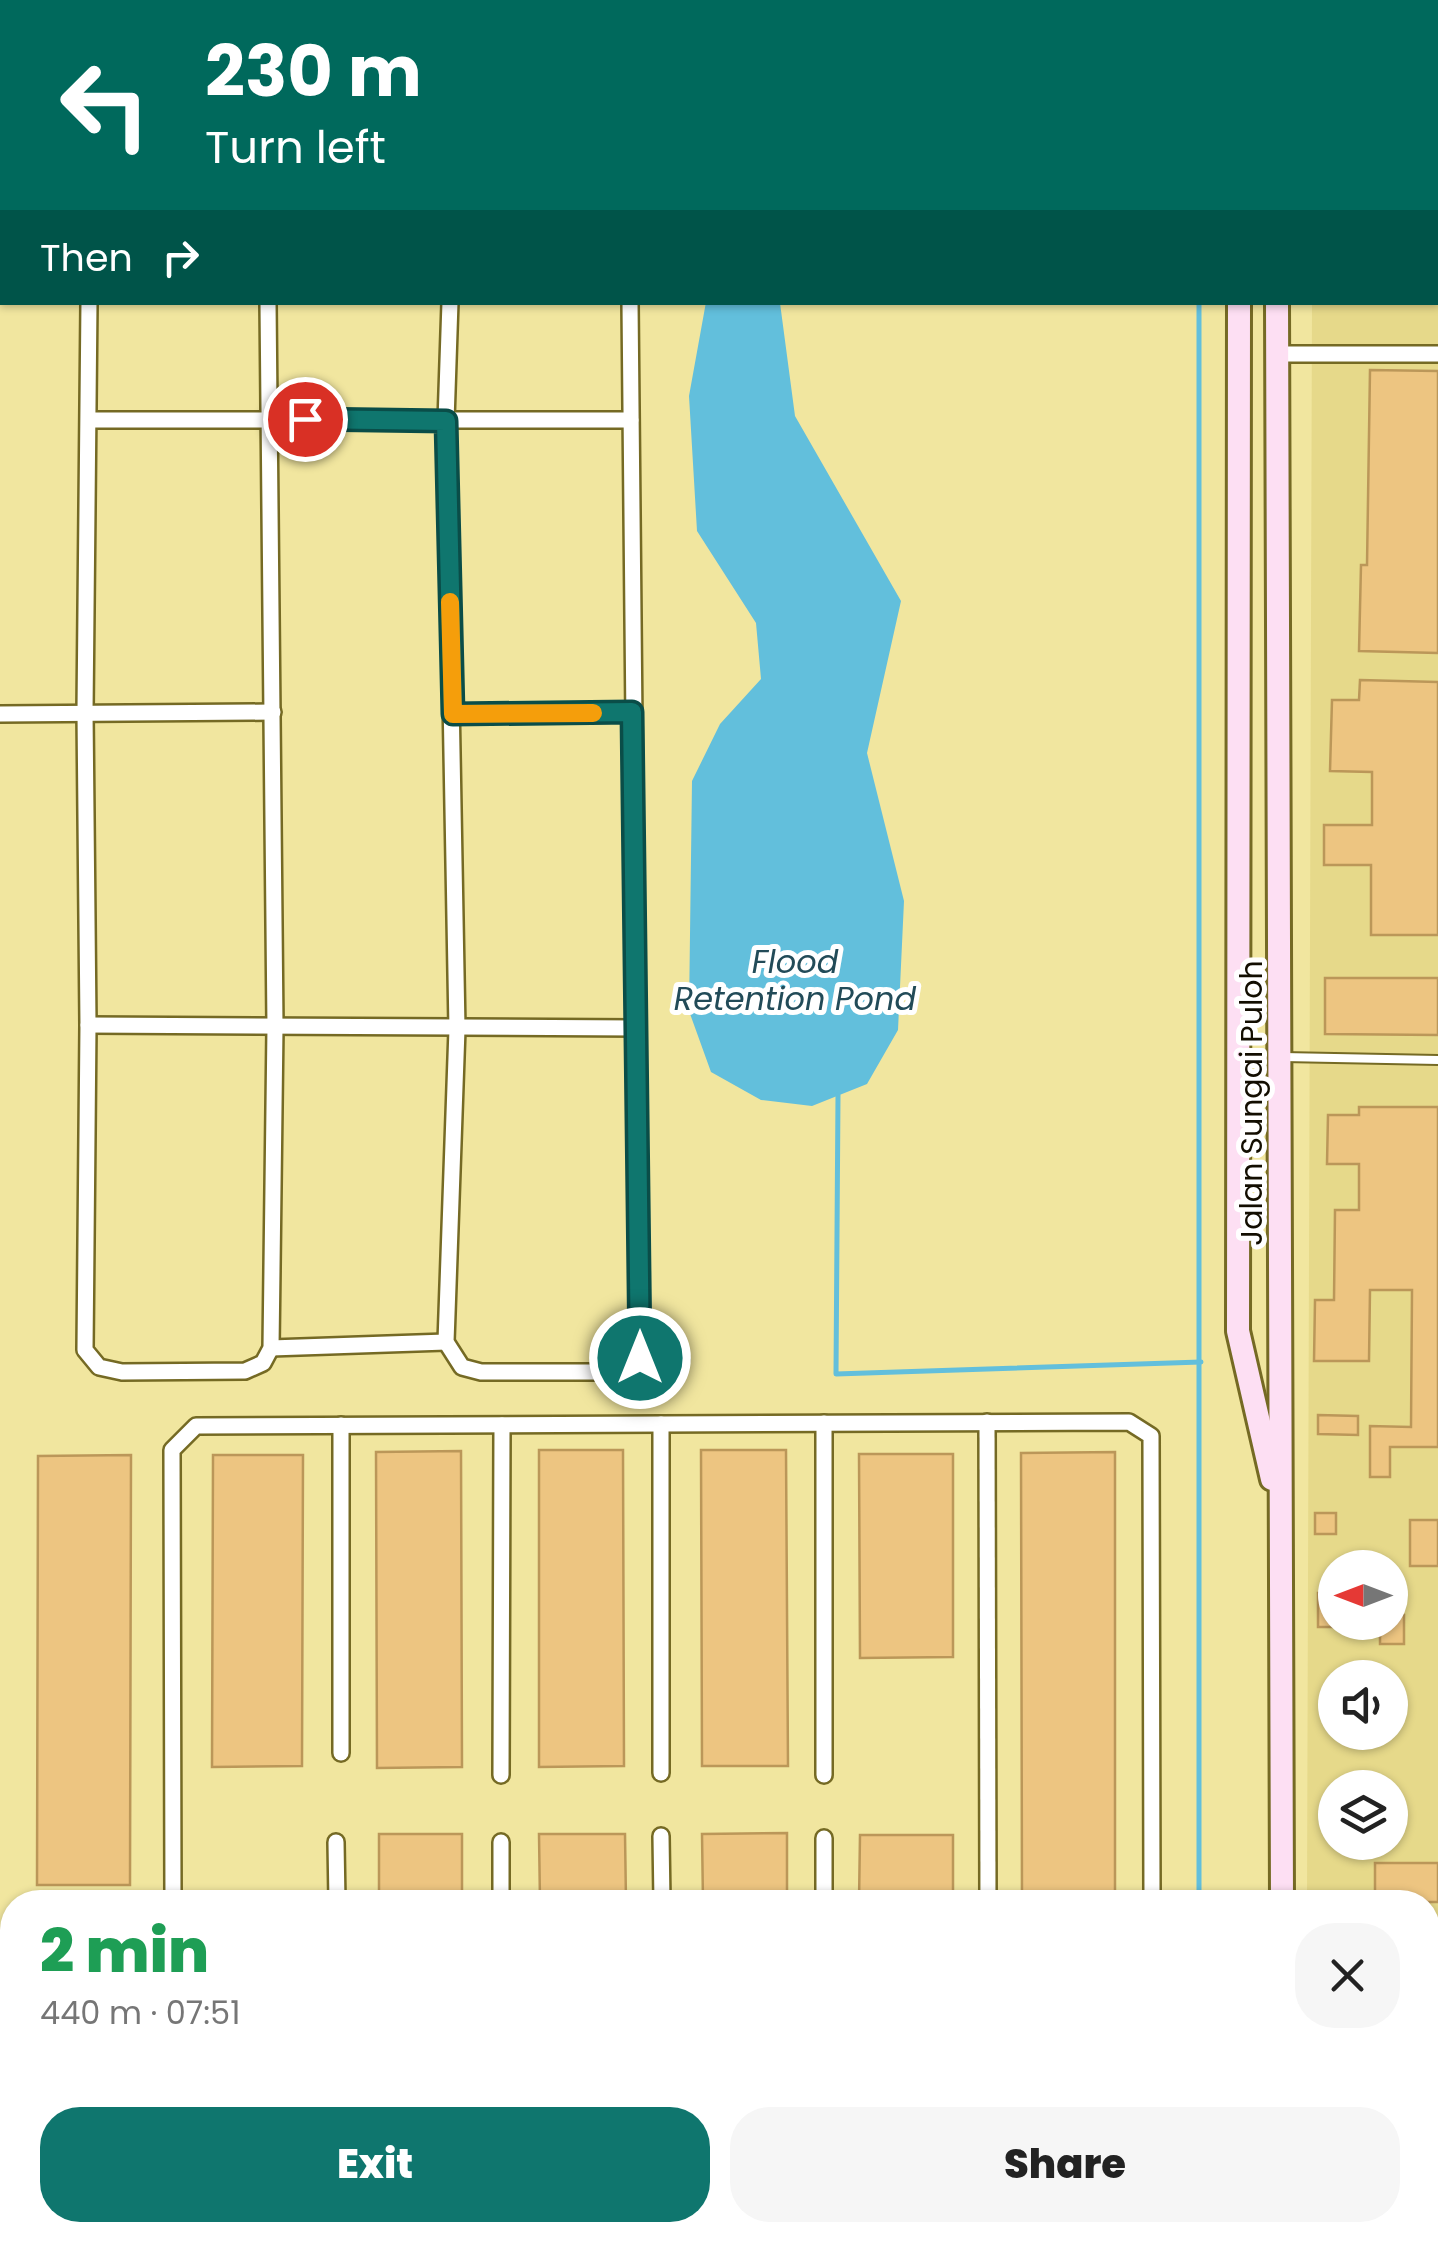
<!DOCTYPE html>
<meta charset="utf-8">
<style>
body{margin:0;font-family:Poppins,sans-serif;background:#f6f6f6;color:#222;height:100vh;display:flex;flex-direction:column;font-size:38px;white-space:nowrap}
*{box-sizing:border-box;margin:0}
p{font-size:32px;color:#767676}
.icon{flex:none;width:55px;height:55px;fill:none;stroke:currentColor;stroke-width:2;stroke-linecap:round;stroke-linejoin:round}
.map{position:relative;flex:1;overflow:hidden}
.side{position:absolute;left:0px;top:1890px;width:1440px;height:352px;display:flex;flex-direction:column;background:#fff;border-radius:40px 40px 0 0;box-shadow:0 2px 8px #0004}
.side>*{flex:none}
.top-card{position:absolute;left:0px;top:0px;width:1440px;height:305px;box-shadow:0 2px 8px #0004;background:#00695c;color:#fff;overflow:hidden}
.needle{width:65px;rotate:270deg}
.controls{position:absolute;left:1318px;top:1550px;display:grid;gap:20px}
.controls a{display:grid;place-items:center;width:90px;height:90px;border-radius:50%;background:#fff;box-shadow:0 2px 8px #0004;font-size:50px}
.pin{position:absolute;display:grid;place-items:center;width:85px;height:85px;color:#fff;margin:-42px;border:5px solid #fff;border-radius:50%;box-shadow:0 2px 10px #0007}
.me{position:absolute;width:110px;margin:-55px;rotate:0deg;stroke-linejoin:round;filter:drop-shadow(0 0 8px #0008)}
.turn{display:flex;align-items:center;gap:35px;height:210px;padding:0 40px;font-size:45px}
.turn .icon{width:130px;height:130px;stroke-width:2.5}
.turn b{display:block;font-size:70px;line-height:85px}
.then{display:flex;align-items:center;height:95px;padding:0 40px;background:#0003;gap:20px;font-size:38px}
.round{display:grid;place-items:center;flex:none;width:105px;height:105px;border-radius:40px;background:#f6f6f6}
.headline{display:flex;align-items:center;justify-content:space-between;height:170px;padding:0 40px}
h1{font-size:60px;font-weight:800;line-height:75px;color:#1e9e55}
.button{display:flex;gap:20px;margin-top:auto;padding:20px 40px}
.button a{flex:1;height:115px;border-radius:40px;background:#0f766e;color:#fff;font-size:40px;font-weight:800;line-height:115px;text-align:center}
.button a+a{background:#f6f6f6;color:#222}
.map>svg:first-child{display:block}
</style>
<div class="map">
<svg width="1438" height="2241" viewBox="0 0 1438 2241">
<rect width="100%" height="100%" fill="#f1e69f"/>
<path fill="#e6d98a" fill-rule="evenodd" d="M1313,0H1438V2241H1306V2230H1428V1902H1307L1312,303L1438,302V2ZM1335,1568H1390V1622H1335ZM1335,1678H1390V1732H1335ZM1335,1788H1390V1842H1335Z"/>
<g fill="#62bfdc">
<polygon points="706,302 780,303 795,416 901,601 867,753 904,901 898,1030 867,1084 812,1106 761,1100 711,1072 689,1011 692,781 720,724 761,679 756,623 697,531 689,396"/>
<polygon points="347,2230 417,2230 459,2240 507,2230 603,2232 578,2241 337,2241"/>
</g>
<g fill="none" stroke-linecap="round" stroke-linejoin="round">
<g stroke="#62bfdc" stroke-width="5">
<polyline points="1199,0 1199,2"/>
<polyline points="838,1095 836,1374 1201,1362"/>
<polyline points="1199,1902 1199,302"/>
<polyline points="1198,2241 1198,2230"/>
</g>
</g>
<g fill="#edc581" stroke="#bb9759" stroke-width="2.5">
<polygon points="1370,370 1438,371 1438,653 1359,651 1361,565 1367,565"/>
<polygon points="1360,680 1438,682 1438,935 1371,935 1371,865 1324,865 1324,825 1372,825 1372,772 1330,771 1332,700 1359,700"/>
<polygon points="1325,978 1438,978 1438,1035 1325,1034"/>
<polygon points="1359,1107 1438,1107 1438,1447 1390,1447 1390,1477 1370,1477 1370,1426 1411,1427 1412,1290 1370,1290 1369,1361 1314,1361 1315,1300 1334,1300 1335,1210 1359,1210 1359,1164 1327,1164 1328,1115 1359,1115"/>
<polygon points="1318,1415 1358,1416 1358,1435 1318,1434"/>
<polygon points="539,1450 623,1450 624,1766 539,1767"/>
<polygon points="701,1450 786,1450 788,1766 702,1766"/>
<polygon points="461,1451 462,1767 377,1768 376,1452"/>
<polygon points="1115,1452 1115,1902 1022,1902 1021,1453"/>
<polygon points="859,1454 953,1454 953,1657 860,1658"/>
<polygon points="131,1455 130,1885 37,1885 38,1456"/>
<polygon points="213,1455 303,1455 302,1766 212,1767"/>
<rect x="1315" y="1513" width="21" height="21"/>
<rect x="1410" y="1520" width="28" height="46"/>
<rect x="1318" y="1593" width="16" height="34"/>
<polygon points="1390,1615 1404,1615 1404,1644 1380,1644 1380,1622 1390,1622"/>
<polygon points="787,1833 787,1902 703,1902 702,1834"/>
<rect x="379" y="1834" width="83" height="68"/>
<polygon points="539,1834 625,1834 626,1902 540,1902"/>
<polygon points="860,1835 953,1835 953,1902 859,1902"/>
<rect x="1375" y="1863" width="63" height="39"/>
</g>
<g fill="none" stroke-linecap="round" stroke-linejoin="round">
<defs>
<g id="lane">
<polyline points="1283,1057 1438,1060"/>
<polyline points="1428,2200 1438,2200"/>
<polyline points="1352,2241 1356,2230"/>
</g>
<g id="street">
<polyline points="89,302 85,712 88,1025 85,1350 99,1367 122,1372 245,1371 263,1363 271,1348 275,1027 268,302"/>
<polyline points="450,302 446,421 457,1029 446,1342 462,1367 481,1372 624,1372 636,1368 640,1358 630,302"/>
<polyline points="1278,354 1438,354"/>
<polyline points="90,420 631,420"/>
<polyline points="0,714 273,712"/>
<polyline points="453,714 632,712"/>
<polyline points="88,1025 638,1028"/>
<polyline points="271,1348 446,1342"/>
<polyline points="640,1358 681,1359"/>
<polyline points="987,1422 988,1902"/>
<polyline points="824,1423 824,1775"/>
<polyline points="341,1425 341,1753"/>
<polyline points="661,1773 661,1424"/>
<polyline points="501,1775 502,1425"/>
<polyline points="661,1836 662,1902"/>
<polyline points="824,1838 824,1902"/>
<polyline points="336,1842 337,1902"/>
<polyline points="501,1842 501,1902"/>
<polyline points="173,1902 172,1450 196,1426 1129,1422 1151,1436 1152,1902"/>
<polyline points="170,2241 171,2230"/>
</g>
<g id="secondary">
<polyline points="1274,0 1274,2"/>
<polyline points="40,2 41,0"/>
<polyline points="1239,2 1239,0"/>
<polyline points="0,15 2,11"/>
<polyline points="0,57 2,54"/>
<polyline points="1239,302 1238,1331 1272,1479"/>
<polyline points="1277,302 1282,1902"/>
<polyline points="1281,2241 1281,2230"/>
</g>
</defs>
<use href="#lane" stroke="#756a24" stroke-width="12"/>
<use href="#street" stroke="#756a24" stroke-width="20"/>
<use href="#secondary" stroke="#756a24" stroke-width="28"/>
<use href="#lane" stroke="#fff" stroke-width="8"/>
<use href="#street" stroke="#fff" stroke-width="15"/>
<use href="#secondary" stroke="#fddff3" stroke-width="22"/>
</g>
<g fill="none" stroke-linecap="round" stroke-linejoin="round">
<defs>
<polyline id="route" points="305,419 446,421 453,714 632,712 640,1358"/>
</defs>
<use href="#route" stroke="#0a4d48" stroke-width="25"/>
<use href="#route" stroke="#0f766e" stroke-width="18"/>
<polyline stroke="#f59e0b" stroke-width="18" points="450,602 453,714 593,713"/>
</g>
<g text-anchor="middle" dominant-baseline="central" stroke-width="10" stroke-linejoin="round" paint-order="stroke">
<g font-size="30" fill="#120d00" stroke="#fff">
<text transform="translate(1251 1103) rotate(-90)">Jalan Sungai Puloh</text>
</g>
<g font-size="32" font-style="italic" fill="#224b58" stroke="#fff">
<text x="795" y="961">Flood<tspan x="795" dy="37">Retention Pond</tspan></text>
</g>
</g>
</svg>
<div class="controls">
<a><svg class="needle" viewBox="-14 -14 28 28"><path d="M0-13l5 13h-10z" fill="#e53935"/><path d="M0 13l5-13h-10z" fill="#767676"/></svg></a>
<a><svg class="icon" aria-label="sound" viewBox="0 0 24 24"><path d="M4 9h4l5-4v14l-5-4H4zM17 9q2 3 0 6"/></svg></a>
<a><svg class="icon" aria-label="layers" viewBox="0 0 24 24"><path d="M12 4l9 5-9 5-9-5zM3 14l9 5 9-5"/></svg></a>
</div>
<div class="pin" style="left:305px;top:419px;background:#d93025"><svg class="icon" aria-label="arrive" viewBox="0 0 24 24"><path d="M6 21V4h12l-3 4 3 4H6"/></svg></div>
<svg class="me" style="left:640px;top:1358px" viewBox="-20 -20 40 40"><circle r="17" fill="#0f766e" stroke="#fff" stroke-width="3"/><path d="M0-11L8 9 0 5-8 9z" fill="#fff"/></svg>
<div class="top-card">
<div class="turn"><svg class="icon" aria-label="left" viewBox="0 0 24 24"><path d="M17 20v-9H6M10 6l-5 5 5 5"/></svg><div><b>230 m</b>Turn left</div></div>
<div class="then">Then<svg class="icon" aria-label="right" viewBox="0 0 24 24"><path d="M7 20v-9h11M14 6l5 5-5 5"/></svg></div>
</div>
<section class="side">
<div class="headline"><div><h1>2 min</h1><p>440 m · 07:51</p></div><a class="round"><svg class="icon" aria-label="close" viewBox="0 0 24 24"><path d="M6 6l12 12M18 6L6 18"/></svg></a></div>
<div class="button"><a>Exit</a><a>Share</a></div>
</section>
</div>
